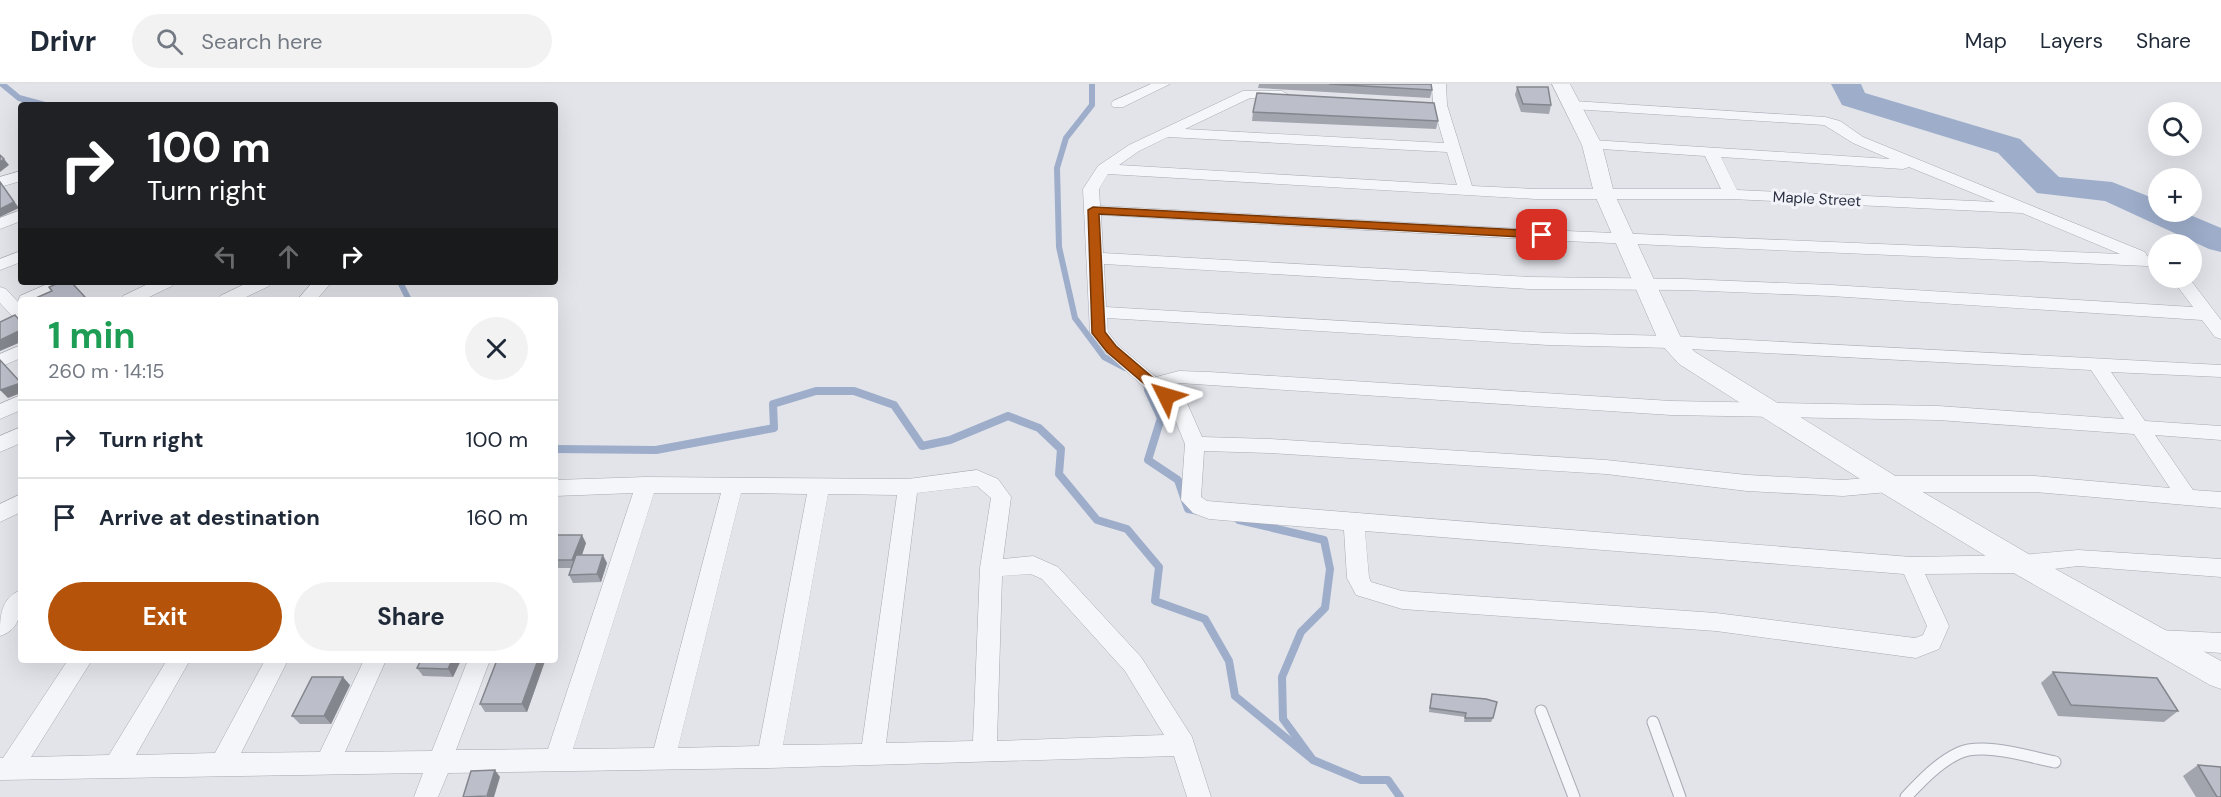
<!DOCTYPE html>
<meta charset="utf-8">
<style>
body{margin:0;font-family:"DM Sans",sans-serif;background:#f2f2f3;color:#1f2937;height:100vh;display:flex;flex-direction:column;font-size:22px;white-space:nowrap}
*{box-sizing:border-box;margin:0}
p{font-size:20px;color:#747a83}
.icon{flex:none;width:33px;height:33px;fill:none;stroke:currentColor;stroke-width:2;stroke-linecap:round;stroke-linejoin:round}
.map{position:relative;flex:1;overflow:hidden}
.sheet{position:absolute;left:18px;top:213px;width:540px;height:366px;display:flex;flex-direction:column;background:#fff;border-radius:6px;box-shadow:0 6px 24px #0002}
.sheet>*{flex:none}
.banner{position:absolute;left:18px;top:18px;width:540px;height:183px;border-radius:6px;box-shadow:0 6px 24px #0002;background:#202124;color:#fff;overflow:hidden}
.buttons{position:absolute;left:2148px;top:18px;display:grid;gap:12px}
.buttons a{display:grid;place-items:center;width:54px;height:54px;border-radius:50%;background:#fff;box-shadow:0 6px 24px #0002;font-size:30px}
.pin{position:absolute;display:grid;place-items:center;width:51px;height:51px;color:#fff;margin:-26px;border-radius:12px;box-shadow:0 3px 9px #0006}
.me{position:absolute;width:66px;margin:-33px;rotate:310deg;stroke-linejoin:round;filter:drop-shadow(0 0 4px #0008)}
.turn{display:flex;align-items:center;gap:21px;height:126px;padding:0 30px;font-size:27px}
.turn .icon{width:78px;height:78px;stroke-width:2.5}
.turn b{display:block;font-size:42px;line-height:51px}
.lanes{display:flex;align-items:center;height:57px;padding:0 30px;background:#0003;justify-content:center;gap:30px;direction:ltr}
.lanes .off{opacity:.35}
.round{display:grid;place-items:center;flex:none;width:63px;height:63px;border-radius:32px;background:#f2f2f3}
.summary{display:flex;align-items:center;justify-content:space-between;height:102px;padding:0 30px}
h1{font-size:36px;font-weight:700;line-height:45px;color:#1e9e55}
.action{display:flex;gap:12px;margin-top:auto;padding:12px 30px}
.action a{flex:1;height:69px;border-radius:36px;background:#b45309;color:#fff;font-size:24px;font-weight:700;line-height:69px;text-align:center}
.action a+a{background:#f2f2f3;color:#1f2937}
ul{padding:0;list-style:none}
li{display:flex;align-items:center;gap:18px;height:78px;padding:0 30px;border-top:2px solid #e0e1e3}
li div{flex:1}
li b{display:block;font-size:22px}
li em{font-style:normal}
header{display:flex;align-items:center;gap:36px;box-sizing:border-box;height:84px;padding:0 30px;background:#fff;border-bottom:2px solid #e0e1e3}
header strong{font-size:28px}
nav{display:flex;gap:33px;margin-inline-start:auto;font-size:21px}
.search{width:420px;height:54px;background:#f2f2f3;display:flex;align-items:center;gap:15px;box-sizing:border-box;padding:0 21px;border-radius:33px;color:#747a83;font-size:22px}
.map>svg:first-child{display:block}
</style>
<header>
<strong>Drivr</strong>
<div class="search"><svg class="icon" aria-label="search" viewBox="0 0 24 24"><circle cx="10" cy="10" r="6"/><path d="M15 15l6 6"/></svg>Search here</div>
<nav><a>Map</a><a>Layers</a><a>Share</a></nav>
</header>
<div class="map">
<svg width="2221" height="713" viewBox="0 0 2221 713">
<rect width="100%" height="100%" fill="#e2e4ea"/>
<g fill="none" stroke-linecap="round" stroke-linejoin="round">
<g stroke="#9dadca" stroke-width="6">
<polyline points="2,0 19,14 45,21"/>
<polyline points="1092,0 1092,21 1066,54 1057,84 1059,163 1075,234 1104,273 1125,284"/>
<polyline points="400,198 409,216"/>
<polyline points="1145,300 1149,308"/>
<polyline points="814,308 855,308"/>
</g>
<g stroke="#9dadca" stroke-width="8">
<polyline points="1148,306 1161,334 1148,376 1178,396 1188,425 1199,427"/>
<polyline points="555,365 656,366 774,344 773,320 816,307 854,307 894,321 922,362 950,356 1008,332 1039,344 1061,365 1059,390 1097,436 1127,445 1159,483 1155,517 1205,535 1229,577 1235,612 1313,676"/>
<polyline points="1239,436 1324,456 1330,485 1325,524 1301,548 1282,593 1283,635 1313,676 1361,696 1388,696 1400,713"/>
</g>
<polygon fill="#9dadca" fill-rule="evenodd" points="1831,0 1861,0 1865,9 2020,55 2059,93 2112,98 2158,116 2158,128 2183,128 2221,144 2221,168 2209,165 2105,117 2037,109 1998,69 1842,21"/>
<defs>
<g id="service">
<polyline points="1541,627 1574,713"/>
<polyline points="1653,638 1680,713"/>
<path d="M1906,713C1921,697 1939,678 1959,669C1983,658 2030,673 2055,678"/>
</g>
<g id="minor">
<polygon points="1151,0 1170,0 1123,23 1113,23 1111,20 1113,17"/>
<path d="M1432,0H1446L1447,21L1472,102L1536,105H1721L1705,72L1587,64L1584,61L1587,58L1592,56L1890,75L1853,59L1824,41L1573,25L1566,21L1573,17L1825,33L1840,37L1863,53L2145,168L2147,172L2158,175V186L2147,182L1542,156L1101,131L1103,169L1529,193L1684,195L1831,201L2193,223L2171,194H2189L2221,236V255L2215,253L2202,236L1831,212L1684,206L1529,205L1104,180L1106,223L1548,249L1671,252L2221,281V293L2111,288L2145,337L2221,342V356L2155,351L2193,406L2221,408V424L2035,408H1888L1843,412L1747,407L1606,390L1270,369L1204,367L1201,413L1207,417L1911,473L2022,471L2078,466L2221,475V493L2078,482L2022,489L1925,490L1949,542L1939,565L1916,574L1716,547L1402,525L1356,511L1347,494L1344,446L1209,435L1193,429L1181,416L1185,360L1172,328L1106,269L1090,249L1083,105L1098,82L1129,61L1243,7H1282L1289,11L1282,15L1250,14L1185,45L1444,59L1433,21ZM1168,53L1447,68L1457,101L1119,81L1139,67ZM1721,73L1903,85L1909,83L1995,118L1737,106ZM1108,90L1536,115H1731L2022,129L2120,170L1542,146L1100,122L1099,105ZM1107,234L1548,261L1671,264L2091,286L2124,335L1938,322L1671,317L1209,288L1179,287L1156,293L1118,261L1108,248ZM1179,299L1671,331L1938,336L2134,350L2170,404L2035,392H1888L1843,396L1747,391L1606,376L1270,355L1202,353L1187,319L1168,303ZM1365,447L1904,490L1927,542L1923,551L1915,554L1716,529L1402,507L1371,498L1369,493Z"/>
<polygon points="21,87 21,97 0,103 0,93"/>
<polygon points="21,126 21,137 0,145 0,134"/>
<polygon points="21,167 21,178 0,186 0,175"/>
<polygon points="52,198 76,198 73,202 41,216 21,216 21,237 15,235 0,219 0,203 6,205 18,218 20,212"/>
<polygon points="152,198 175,198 172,202 143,216 120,216 123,212"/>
<polygon points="249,198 272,198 269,202 240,216 217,216 220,212"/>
<polygon points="313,198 332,198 316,216 297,216"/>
<polygon points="21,261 21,274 0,283 0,270"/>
<polygon points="21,311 21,326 0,335 0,320"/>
<polygon points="21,343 21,359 0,368 0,352"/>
<path d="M977,386L998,395L1011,413L1003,475L1033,472L1058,483L1141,573L1192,653L1211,713H1187L1174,672L769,684L448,689L438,713H414L423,689L0,696V674H3L68,576H92L31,673L109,671L167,576H190L136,671L215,669L265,576H288L241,669L320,668L364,576H386L345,668L432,667L468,576H490L456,666L548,665L633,409L555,412V396L646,393L908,395ZM977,402L991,414L980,484L973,657L886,659L917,409ZM654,409H721L654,664L573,665ZM741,409L807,410L759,662L678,664ZM828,410L897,411L862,660L783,661ZM1031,490L1042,495L1125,587L1164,651L997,657L1002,492Z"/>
<polygon points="21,410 21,428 0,438 0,420"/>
<path d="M21,506C21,526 22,545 0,552C0,533 0,514 21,506Z"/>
<polygon points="2158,546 2221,549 2221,569 2158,564 2150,562 2147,555 2150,548"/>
</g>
<polygon id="tertiary" points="1552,0 1570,0 1602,61 1614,109 1681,254 1695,268 1897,393 2032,472 2221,577 2221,605 2210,601 2012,488 1879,407 1679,280 1659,258 1594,109 1582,61"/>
</defs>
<use href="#service" stroke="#a7aab4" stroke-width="13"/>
<use href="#minor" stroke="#a7aab4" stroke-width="1"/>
<use href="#tertiary" stroke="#a7aab4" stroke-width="1"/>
<use href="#service" stroke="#f5f6f9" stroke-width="11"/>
<use href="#minor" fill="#f5f6f9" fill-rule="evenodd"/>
<use href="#tertiary" fill="#f5f6f9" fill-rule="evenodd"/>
</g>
<g fill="#a2a4ae">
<polygon points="1259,0 1431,0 1432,6 1430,14 1258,4"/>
<polygon points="1517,3 1551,21 1549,30 1521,28 1515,11"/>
<polygon points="1253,28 1438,37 1436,45 1252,37"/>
<polygon points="555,451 586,459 582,471 607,479 601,498 573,499 569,491 571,484 555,484"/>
<polygon points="421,576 461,576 453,593 423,592 417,584"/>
<polygon points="545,577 527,628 485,628 480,620"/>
<polygon points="2053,588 2178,627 2164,638 2058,632 2041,599"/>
<polygon points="350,601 331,640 300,640 292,632"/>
<polygon points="1432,610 1493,634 1491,638 1464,638 1465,633 1429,628 1431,614"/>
<polygon points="2198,681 2221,713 2196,713 2183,692"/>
</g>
<g fill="#84868d">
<polygon points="4,75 9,81 0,88 0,78"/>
<polygon points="0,98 19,124 0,133"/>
<polygon points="21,246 21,258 0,267 0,256"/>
<polygon points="21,299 21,309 8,314 0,306"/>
<polygon points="582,451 586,459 577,485 572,476"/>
<polygon points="603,471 607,479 601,498 597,490"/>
<polygon points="555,529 558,533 555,540"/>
<polygon points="452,576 461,576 453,593 448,585"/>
<polygon points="538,576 544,576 545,577 527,628 522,620"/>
<polygon points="343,593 350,601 331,640 324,632"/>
<polygon points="495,686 500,693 494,713 487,713 487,712"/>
</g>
<g fill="#bcbfca" stroke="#84868d" stroke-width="1.5">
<polygon points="1329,0 1431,0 1432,6"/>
<polygon points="1517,3 1548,3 1551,21 1523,20"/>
<polygon points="1257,9 1434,19 1438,37 1253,28"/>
<polygon points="0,71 4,75 0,78"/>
<polygon points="0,98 14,118 0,125"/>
<polygon points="61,198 71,198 85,213 79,216 41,216 38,213 52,207 49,203"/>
<polygon points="15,231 21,238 21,246 0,256 0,238"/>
<polygon points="0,276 21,299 0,306"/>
<polygon points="555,451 582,451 572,476 555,476"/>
<polygon points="576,471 603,471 597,490 569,491"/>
<polygon points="421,576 452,576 448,585 417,584"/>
<polygon points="497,576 538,576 522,620 480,620"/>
<polygon points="2053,588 2157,594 2178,627 2071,621"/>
<polygon points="312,593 343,593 324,632 292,632"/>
<polygon points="1432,610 1486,615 1497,618 1493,634 1465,634 1466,629 1430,624"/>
<polygon points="2198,681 2221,683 2221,713 2217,713"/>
<polygon points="495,686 487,712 463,713 471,687"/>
</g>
<polygon fill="#b45309" stroke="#753606" stroke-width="1.5" points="1093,123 1542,147 1548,151 1542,154 1099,130 1105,248 1116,262 1171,309 1173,312 1171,315 1162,315 1107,268 1092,249 1088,126"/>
<g text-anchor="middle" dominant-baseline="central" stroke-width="6" stroke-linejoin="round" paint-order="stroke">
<g font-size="15" fill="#2a2f42" stroke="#f2f3f8">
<text transform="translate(1817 115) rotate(3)">Maple Street</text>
</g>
</g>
</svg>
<div class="buttons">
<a><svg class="icon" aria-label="search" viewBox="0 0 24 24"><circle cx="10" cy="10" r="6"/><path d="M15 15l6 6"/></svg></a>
<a>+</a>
<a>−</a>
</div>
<div class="pin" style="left:1542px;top:151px;background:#d93025"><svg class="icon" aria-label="arrive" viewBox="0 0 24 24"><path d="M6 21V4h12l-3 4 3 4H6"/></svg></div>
<svg class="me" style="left:1166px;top:312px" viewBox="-20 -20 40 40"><path d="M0-17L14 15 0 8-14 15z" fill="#b45309" stroke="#fff" stroke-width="4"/></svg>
<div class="banner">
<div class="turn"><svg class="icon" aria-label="right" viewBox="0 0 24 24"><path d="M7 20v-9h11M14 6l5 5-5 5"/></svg><div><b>100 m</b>Turn right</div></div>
<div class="lanes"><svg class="icon off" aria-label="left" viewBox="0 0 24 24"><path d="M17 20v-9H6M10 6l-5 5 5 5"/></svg><svg class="icon off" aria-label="ahead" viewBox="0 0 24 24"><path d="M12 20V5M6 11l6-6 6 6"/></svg><svg class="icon" aria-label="right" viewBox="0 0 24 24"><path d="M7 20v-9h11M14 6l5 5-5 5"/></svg></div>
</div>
<section class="sheet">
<div class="summary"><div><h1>1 min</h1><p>260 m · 14:15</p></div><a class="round"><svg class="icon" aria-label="close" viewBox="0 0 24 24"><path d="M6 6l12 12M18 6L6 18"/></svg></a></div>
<ul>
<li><svg class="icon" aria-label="right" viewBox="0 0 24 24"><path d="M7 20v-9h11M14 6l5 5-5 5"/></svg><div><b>Turn right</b></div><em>100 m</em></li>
<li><svg class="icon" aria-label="arrive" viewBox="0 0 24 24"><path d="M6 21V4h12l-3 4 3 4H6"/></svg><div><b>Arrive at destination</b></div><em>160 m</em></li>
</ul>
<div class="action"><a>Exit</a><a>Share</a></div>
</section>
</div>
